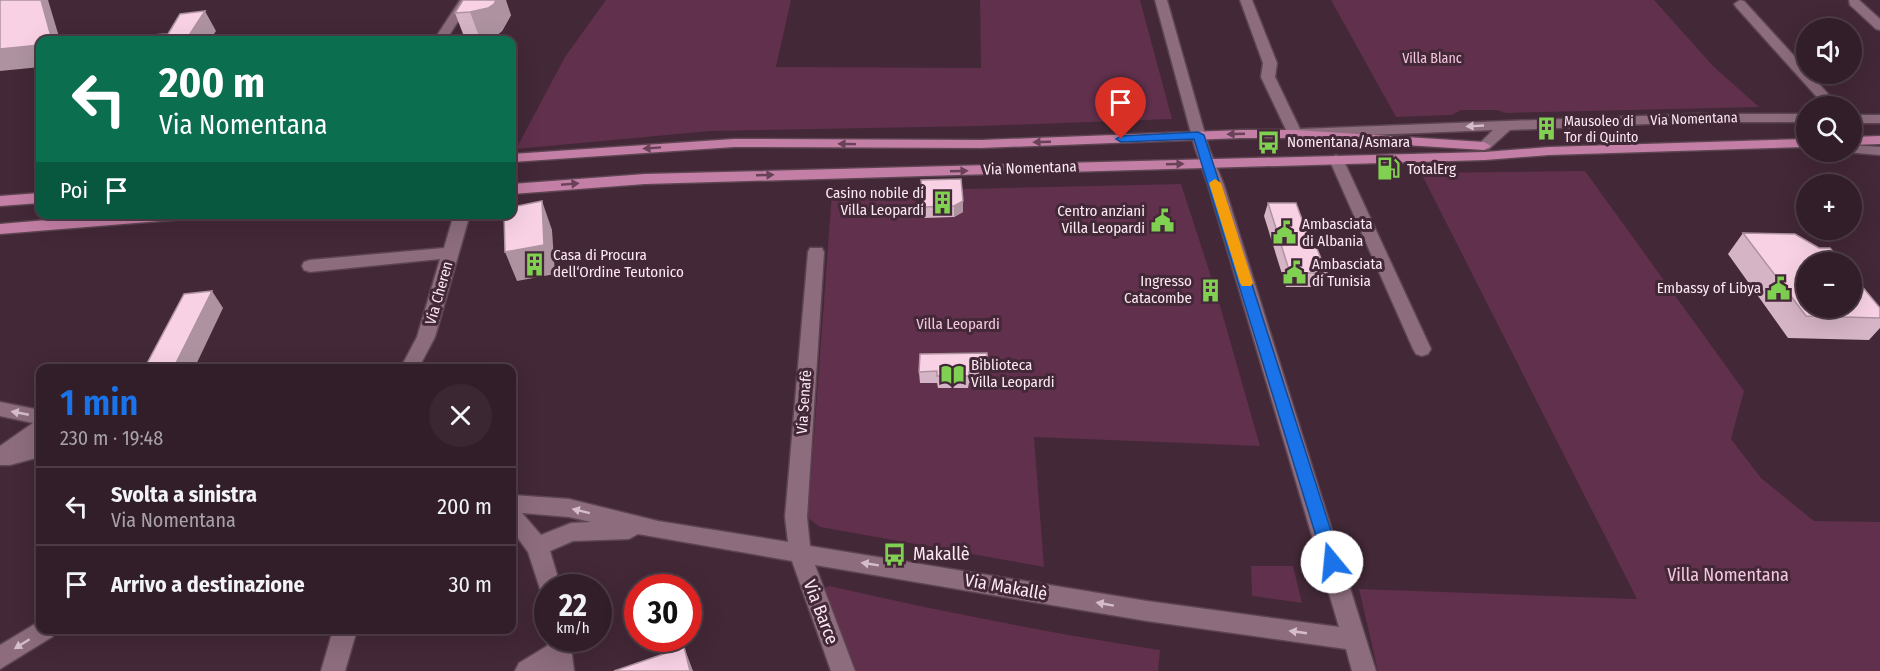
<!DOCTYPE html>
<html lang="it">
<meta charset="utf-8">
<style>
body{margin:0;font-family:"Fira Sans Condensed",sans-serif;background:#3a2731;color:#f1f3f6;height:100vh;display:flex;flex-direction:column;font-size:22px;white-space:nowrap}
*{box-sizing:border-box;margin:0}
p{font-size:20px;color:#a8a2a8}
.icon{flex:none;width:33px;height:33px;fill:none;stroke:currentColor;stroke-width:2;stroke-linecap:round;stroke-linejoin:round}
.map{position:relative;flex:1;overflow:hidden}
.drawer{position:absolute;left:36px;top:364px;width:480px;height:270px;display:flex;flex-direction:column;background:#321e29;border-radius:12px;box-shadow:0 6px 24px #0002,0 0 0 2px #4d3c46}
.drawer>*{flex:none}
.banner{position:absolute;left:36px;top:36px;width:480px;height:183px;border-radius:12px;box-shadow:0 6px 24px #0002,0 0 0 2px #4d3c46;background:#0b6e4f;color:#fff;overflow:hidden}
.fabs{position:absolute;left:1796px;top:18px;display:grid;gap:12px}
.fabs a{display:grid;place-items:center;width:66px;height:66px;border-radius:50%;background:#321e29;box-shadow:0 6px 24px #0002,0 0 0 2px #4d3c46;font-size:30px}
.speed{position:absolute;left:534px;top:574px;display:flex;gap:12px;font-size:30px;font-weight:700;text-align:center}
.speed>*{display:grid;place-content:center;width:78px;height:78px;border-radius:50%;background:#321e29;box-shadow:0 6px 24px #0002,0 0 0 2px #4d3c46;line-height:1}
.speed small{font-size:15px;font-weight:400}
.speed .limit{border:9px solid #d22;background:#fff;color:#111}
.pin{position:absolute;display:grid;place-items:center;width:51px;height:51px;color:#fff;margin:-62px -26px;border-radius:50% 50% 50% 0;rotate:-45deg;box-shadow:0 0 6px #0007}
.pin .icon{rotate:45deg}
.me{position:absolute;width:66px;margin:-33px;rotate:343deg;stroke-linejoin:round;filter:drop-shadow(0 0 4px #0008)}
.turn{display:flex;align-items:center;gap:21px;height:126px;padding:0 24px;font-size:27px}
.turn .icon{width:78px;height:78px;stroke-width:2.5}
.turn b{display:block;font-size:42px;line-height:51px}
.then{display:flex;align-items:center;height:57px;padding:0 24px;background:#0003;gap:12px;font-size:22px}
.round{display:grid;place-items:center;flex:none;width:63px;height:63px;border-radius:32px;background:#3a2731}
.head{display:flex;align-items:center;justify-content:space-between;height:102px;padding:0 24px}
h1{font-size:36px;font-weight:600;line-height:45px;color:#1a73e8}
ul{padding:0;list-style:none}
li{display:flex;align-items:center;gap:18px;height:78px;padding:0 24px;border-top:2px solid #4d3c46}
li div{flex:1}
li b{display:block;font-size:22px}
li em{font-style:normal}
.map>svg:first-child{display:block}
</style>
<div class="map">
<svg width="1880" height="671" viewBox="0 0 1880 671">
<rect width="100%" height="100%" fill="#432837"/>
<g fill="#60304c">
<polygon points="606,0 791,0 776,67 981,68 980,0 1140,0 1172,119 980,126 710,131 516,149 565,57"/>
<polygon points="1331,0 1654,0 1712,65 1759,107 1506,113 1497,110 1461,110 1452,115 1396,117"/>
<polygon points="1585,171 1744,391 1731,439 1761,478 1814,521 1880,522 1880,671 1378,671 1359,589 1637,599 1421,173"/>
<polygon points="1181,184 1217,295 1260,446 1034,437 1044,567 820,527 808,518 832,192"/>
<polygon points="1251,566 1293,566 1302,603 1252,596"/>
<path d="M829,586C939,611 1049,633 1160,650L1158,671H854L820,590Z"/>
</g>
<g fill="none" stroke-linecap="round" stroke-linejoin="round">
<defs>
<g id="minor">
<polygon points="460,0 472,0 446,40 434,40"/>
<path d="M1155,0H1167L1209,148L1224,185L1376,671H1352L1346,649L1147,621L815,565L855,671H831L792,561L638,534L629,539L573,541L550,551L561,588H548V597L542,595L528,552L512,530V495L569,499L658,521L788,542L785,517L808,252L810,248H822L824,252L807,517L810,546L1147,601L1339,627L1208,185L1195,148ZM522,513L569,517L591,522L571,523L541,535Z"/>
<polygon points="1240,0 1252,0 1277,63 1275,77 1300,129 1693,114 1806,114 1806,122 1693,122 1510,130 1489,149 1484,150 1477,146 1493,130 1295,138 1288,134 1261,77 1263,63"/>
<polygon points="1740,0 1744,1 1806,69 1806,74 1810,74 1839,106 1825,106 1736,7 1734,4"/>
<polygon points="1849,0 1859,0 1880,19 1880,30 1876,29 1850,5"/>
<rect x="1851" y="115" width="29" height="8"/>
<polygon points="1851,145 1880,147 1880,155 1846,152 1851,152"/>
<polygon points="1336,155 1343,159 1431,349 1428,354 1422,356 1416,354 1413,349 1329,159"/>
<polygon points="454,214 470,214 435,337 418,369 400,369 417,337 440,259 310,272 304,270 302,266 304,262 310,260 444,248"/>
<polygon points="0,402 40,410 40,438 34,443 40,441 40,457 10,465 0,465 0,446 33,423 0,416"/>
<polygon points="40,621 40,630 56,630 52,637 0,669 0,645"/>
<polygon points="333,630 357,630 345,671 321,671"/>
<polygon points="548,636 548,639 570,639 574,671 515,671 519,663 547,646"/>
</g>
<g id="major">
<polygon points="1242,130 1295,130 1484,142 1491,146 1484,150 1295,138 1242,138 981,148 734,147 512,162 512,154 734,139 981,140"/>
<polygon points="1880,136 1880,144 1851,145 1851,137"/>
<polygon points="1806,139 1806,147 1549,155 1485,160 645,184 512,194 512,184 645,174 1485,152 1549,147"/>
<polygon points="40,193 40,203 0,206 0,196"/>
<polygon points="117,214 193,214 185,219 0,234 0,224"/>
</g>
</defs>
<use href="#minor" stroke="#5c4451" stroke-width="3"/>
<use href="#major" stroke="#5c4451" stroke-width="3"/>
<use href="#minor" fill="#8c6c7d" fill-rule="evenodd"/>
<use href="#major" fill="#c37fa5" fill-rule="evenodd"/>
</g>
<g fill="#d5b4c5">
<polygon points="463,0 511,15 502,31 497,35 480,39 465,39 455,13"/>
<polygon points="921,180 963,201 963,212 954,217 924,218 921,191"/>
<polygon points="1268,203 1311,244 1327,273 1322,287 1286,287 1264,216"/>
<polygon points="1743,233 1880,308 1880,328 1869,340 1788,338 1728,254"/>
<polygon points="988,371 987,383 969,383 968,388 938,388 937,383 920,383 919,372"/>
</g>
<g fill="#ae92a0">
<polygon points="41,0 48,0 60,40 52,40"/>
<polygon points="496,0 506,0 511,15 502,31 497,35 480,39 470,12"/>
<polygon points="205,11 216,31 210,40 186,40"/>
<polygon points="40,45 40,67 0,71 0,49"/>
<polygon points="542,201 552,230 555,274 517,281 505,252"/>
<polygon points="963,201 963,212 954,217 954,206"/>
<polygon points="212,291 223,308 194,369 173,369"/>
<polygon points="684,647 693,671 690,671"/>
</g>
<g fill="#f8d1e5" stroke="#ae92a0" stroke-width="1.5">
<polygon points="0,0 41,0 52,40 40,40 40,45 0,49"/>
<polygon points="463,0 496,0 494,4 488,8 470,12 455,13"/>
<polygon points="205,11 186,40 149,40 152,35 168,34 180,14"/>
<polygon points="961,179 963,201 954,206 924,207 921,180"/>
<polygon points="542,201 544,245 505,252 504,214 512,214 512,207"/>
<polygon points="1268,203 1296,203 1311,244 1315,244 1327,273 1290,273"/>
<polygon points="1743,233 1795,234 1819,248 1830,248 1842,262 1806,262 1806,308 1851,308 1851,273 1880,308 1880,318 1806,316"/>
<polygon points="212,291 173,369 144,369 184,294"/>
<polygon points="987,353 988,371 969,372 969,376 937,376 937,371 919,372 920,354"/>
<polygon points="684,647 690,671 614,671"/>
</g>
<defs><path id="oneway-solid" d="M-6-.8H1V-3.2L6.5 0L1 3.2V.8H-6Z" transform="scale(1.5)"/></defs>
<g fill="#d5bdc9">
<use href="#oneway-solid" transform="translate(1475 126) rotate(177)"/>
<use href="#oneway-solid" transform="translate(20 413) rotate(-169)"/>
<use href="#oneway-solid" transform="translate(581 511) rotate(-166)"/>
<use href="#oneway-solid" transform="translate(870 564) rotate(-171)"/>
<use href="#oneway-solid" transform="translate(1105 604) rotate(-170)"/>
<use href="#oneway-solid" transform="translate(1298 632) rotate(-172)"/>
<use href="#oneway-solid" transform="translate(22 644) rotate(148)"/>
</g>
<g fill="#694258">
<use href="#oneway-solid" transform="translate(1236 134) rotate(178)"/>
<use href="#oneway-solid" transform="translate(1042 142) rotate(178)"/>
<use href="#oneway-solid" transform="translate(847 144) rotate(-179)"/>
<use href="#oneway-solid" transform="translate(652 148) rotate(176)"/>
<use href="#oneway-solid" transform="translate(1175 164) rotate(-2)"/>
<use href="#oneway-solid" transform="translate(959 171) rotate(-2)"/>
<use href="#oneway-solid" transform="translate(765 175) rotate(-2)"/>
<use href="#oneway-solid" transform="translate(570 184) rotate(-5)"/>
</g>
<polygon fill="#1a73e8" stroke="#114b97" stroke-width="1.5" points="1198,132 1204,135 1341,562 1338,568 1332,570 1326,568 1324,562 1194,139 1121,142 1116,139 1121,136"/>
<polygon fill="#f59e0b" points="1215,179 1221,183 1253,283 1251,286 1242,286 1240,283 1209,183"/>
<defs>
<symbol id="building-bare" viewBox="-9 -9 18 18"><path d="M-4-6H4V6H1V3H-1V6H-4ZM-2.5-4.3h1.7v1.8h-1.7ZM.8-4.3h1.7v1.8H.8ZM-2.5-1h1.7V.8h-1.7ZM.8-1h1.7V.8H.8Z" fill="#80d051" stroke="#432837" stroke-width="2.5" paint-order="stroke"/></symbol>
<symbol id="bus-bare" viewBox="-9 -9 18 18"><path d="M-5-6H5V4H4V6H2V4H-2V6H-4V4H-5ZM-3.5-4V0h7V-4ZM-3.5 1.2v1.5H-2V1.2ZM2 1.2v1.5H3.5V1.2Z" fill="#80d051" stroke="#432837" stroke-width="2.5" paint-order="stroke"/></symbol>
<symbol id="fuel-bare" viewBox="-9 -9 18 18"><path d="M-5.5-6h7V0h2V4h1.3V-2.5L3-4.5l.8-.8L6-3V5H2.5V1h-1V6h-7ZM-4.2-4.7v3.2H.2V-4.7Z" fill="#80d051" stroke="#432837" stroke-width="2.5" paint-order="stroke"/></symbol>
<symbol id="civic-bare" viewBox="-9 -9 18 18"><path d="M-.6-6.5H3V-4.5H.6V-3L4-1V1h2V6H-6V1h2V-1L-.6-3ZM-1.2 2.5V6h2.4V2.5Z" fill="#80d051" stroke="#432837" stroke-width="2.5" paint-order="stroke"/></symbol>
<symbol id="library-bare" viewBox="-9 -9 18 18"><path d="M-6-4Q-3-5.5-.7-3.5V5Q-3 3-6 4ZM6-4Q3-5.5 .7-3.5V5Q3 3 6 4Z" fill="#80d051" stroke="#432837" stroke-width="2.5" paint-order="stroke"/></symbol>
</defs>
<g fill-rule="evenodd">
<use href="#building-bare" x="1530" y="112" width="33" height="33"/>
<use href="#bus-bare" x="1252" y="126" width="33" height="33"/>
<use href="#fuel-bare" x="1372" y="152" width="33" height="33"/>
<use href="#building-bare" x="926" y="186" width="33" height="33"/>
<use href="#civic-bare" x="1146" y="204" width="33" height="33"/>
<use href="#civic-bare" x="1268" y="216" width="33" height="33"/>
<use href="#building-bare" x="518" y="248" width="33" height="33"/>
<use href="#civic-bare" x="1278" y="256" width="33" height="33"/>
<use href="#civic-bare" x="1762" y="272" width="33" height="33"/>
<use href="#building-bare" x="1194" y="274" width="33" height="33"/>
<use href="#library-bare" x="936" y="358" width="33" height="33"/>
<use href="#bus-bare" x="878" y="538" width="33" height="33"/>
</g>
<g text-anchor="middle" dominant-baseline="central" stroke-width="6" stroke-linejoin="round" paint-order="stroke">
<g font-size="14" fill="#f5c6df" stroke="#432837">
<text x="1432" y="58">Villa Blanc</text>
</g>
<g font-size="14" fill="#fce9f2" stroke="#432837">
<text transform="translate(1694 119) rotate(-2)">Via Nomentana</text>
</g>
<g font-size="14" fill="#fce9f2" stroke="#432837" text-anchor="start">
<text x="1564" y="121">Mausoleo di<tspan x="1564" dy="16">Tor di Quinto</tspan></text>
</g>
<g font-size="15" fill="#fce9f2" stroke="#432837" text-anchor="start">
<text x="1287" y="142">Nomentana/Asmara</text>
<text x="1407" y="169">TotalErg</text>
<text x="924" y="193" text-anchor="end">Casino nobile di<tspan x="924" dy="17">Villa Leopardi</tspan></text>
<text x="1145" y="211" text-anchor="end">Centro anziani<tspan x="1145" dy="17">Villa Leopardi</tspan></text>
<text x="1302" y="224">Ambasciata<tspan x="1302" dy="17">di Albania</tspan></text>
<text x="553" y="255">Casa di Procura<tspan x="553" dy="17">dell‘Ordine Teutonico</tspan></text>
<text x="1312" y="264">Ambasciata<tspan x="1312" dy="17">di Tunisia</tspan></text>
<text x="1192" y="281" text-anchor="end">Ingresso<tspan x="1192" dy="17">Catacombe</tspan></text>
<text x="1761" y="288" text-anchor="end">Embassy of Libya</text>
<text x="971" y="365">Biblioteca<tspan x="971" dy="17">Villa Leopardi</tspan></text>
</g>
<g font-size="15" fill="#fce9f2" stroke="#432837">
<text transform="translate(1030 168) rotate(-2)">Via Nomentana</text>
<text transform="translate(439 293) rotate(-74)">Via Cheren</text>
<text transform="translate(804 402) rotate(-86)">Via Senafè</text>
</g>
<g font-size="15" fill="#f5c6df" stroke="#432837">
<text x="958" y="324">Villa Leopardi</text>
</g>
<g font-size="18" fill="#fce9f2" stroke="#432837" text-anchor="start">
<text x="913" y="554">Makallè</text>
</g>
<g font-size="18" fill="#f5c6df" stroke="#432837">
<text x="1728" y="575">Villa Nomentana</text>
</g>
<g font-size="18" fill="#fce9f2" stroke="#432837">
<text transform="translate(1006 587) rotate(10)">Via Makallè</text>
<text transform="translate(821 612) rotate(69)">Via Barce</text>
</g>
</g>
</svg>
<div class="fabs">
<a><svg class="icon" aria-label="sound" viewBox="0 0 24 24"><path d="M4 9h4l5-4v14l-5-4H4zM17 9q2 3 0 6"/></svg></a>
<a><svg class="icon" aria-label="search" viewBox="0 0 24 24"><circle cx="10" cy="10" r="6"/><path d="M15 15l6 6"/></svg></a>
<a>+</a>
<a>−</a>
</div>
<div class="speed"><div>22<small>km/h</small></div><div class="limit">30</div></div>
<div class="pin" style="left:1121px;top:139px;background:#d93025"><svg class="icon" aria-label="arrive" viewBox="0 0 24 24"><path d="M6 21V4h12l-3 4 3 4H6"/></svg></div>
<svg class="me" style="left:1332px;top:562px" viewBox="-20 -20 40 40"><circle r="19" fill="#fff"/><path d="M0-13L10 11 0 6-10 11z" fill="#1a73e8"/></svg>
<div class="banner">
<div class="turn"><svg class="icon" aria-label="left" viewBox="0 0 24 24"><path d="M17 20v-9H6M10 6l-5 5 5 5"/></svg><div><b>200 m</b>Via Nomentana</div></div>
<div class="then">Poi<svg class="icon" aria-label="arrive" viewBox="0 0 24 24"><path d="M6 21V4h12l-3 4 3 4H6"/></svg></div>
</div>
<section class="drawer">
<div class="head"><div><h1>1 min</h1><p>230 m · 19:48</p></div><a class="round"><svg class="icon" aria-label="close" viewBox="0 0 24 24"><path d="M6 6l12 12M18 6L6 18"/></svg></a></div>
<ul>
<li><svg class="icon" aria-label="left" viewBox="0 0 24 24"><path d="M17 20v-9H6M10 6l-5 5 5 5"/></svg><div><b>Svolta a sinistra</b><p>Via Nomentana</p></div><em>200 m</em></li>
<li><svg class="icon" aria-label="arrive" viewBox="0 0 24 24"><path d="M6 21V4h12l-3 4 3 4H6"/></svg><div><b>Arrivo a destinazione</b></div><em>30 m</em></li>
</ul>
</section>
</div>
